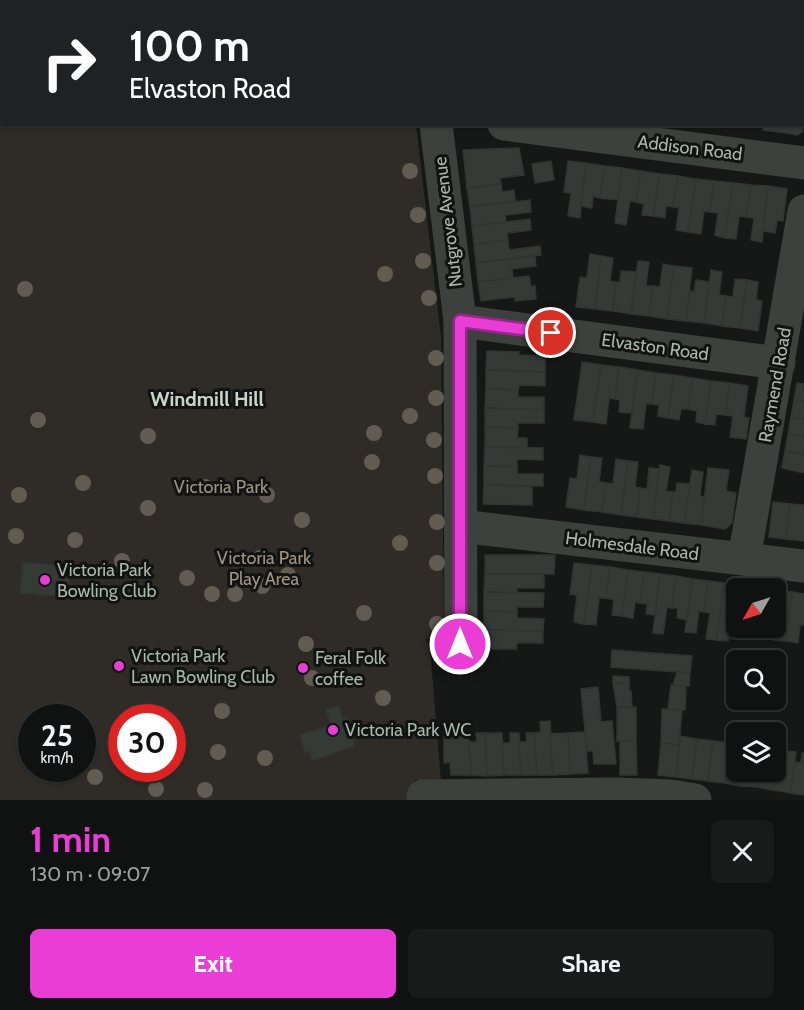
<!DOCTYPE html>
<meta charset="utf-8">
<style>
body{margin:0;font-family:Cabin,sans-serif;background:#191b1a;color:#f1f3f6;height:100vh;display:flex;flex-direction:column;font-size:22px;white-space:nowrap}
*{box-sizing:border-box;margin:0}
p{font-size:20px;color:#9c9e9f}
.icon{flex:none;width:33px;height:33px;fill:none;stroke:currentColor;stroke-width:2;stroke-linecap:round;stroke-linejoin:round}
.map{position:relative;height:800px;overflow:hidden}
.side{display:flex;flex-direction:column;background:#101211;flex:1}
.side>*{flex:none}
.top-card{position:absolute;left:0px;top:0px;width:804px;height:126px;box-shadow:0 2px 4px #0004,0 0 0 2px #303231;background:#202124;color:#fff;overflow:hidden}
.needle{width:39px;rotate:231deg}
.tools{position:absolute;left:726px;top:578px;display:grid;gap:12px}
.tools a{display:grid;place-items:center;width:60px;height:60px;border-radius:9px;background:#101211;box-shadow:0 2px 4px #0004,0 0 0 2px #303231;font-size:30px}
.speed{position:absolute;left:18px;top:704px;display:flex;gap:12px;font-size:30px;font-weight:700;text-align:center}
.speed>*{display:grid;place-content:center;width:78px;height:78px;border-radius:50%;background:#101211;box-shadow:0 2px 4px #0004,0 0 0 2px #303231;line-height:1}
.speed small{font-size:15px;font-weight:400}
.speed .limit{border:9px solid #d22;background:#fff;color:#111}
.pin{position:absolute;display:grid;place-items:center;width:51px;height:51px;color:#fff;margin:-26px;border:3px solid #fff;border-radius:50%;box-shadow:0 2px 6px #0007}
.me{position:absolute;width:66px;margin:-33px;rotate:0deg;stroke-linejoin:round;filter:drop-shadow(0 0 4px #0008)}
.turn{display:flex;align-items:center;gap:21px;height:126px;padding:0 30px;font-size:27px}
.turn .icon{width:78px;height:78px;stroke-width:2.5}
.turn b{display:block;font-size:42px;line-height:51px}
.round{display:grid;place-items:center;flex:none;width:63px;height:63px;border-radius:9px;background:#191b1a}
.overview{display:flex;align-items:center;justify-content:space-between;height:102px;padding:0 30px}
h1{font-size:36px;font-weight:800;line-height:45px;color:#e93dd5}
.button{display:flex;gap:12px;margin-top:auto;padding:12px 30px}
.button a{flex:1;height:69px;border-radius:9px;background:#e93dd5;color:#fff;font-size:24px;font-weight:800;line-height:69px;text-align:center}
.button a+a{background:#191b1a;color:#f1f3f6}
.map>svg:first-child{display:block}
</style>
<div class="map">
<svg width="804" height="800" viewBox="0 0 804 800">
<rect width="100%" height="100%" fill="#161817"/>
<path fill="#2f2b26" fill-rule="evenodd" d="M0,0H401V1L2,2V124L416,125L441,337L444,638L426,639L430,649L441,781L415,780L414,795L411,800H0ZM32,717H82V768H32ZM122,717H172V768H122Z"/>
<g fill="#363a37" stroke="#303432" stroke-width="1.5">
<polygon points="802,102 804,115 802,132 797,135 779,132 780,124 802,124"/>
<polygon points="763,124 780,124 779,132 763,130"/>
<polygon points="519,148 524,175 500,178 501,184 467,188 463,150"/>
<polygon points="551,161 554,180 535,183 532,164"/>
<polygon points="568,161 586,163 580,218 568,216 571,193 564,192"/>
<polygon points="586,163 605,166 600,198 593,196 592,208 581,206"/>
<polygon points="605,166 622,168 618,200 600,198"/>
<polygon points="622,168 641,171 636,202 630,201 626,225 615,223"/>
<polygon points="641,171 660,174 653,216 642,215 644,204 636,202"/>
<polygon points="660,174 678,176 673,207 666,206 665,218 653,216"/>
<polygon points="678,176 696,179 688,232 676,230 679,208 673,207"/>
<polygon points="696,179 714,181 710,212 704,211 701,234 688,232"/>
<polygon points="714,181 733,183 725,238 715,235 718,213 710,212"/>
<polygon points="733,183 751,185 746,217 739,216 736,239 725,238"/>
<polygon points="501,184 502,192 514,190 515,201 470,207 467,188"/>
<polygon points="751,185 768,186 762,242 751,240 754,218 746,217"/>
<polygon points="768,186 787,189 783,221 777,220 775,233 763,231"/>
<polygon points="530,200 531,212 505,215 506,222 472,226 470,207"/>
<polygon points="530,219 531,230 507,233 508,240 474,244 472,226"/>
<polygon points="508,240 509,250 540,246 541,255 476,263 474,244"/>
<polygon points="590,254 601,256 595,309 576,307 580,277 587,278"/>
<polygon points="535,256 536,266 512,269 513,278 478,282 476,263"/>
<polygon points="601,256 613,258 610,281 616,282 613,311 595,309"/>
<polygon points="638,261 649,262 646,286 653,286 649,316 631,314"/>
<polygon points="663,264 674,266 667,319 649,316 653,286 660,287"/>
<polygon points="674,266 692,268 686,321 667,319"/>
<polygon points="711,270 722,272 719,295 726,296 722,326 704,323"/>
<polygon points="621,271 636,272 631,314 613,311 616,282 620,282"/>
<polygon points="529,276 531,287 535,286 536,299 515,301 515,297 481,301 478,282"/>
<polygon points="735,279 747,280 740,328 722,326 726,296 733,297"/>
<polygon points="696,280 709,282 704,323 686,321 690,291 694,292"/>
<polygon points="747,280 758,282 756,300 762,301 758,331 740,328"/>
<polygon points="487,351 519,352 519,355 545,356 545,372 486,370"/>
<polygon points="582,362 601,365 593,422 574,420"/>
<polygon points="601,365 619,367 615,399 609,398 606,424 593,422"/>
<polygon points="619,367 638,370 632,413 619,412 620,400 615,399"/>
<polygon points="486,370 545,372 545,386 519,385 518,390 486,389"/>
<polygon points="638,370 656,373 652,404 646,404 643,429 630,428"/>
<polygon points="656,373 674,375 668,418 658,416 659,405 652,404"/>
<polygon points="674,375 693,378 688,409 681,409 679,420 668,418"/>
<polygon points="693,378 711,381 705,424 696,422 697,411 688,409"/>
<polygon points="711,381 730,383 725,415 716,414 715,425 705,424"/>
<polygon points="730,383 748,386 744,417 749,418 746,439 730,437 733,416 725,415"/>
<polygon points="797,383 804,384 804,402 794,400"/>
<polygon points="486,389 518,390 518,397 544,397 544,410 485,408"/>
<polygon points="794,400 804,402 804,420 791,417"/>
<polygon points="485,408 544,410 544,423 518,423 518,428 485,427"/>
<polygon points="791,417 804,420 804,437 788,434"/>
<polygon points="485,427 518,428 517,438 527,438 527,448 485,447"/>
<polygon points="788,434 804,437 804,455 785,451"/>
<polygon points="485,447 543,448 543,460 517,459 517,467 484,466"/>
<polygon points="785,451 804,455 804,473 782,468"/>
<polygon points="580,455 591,457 584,510 566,507 570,478 577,479"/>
<polygon points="591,457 602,458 599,482 606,483 602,512 584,510"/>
<polygon points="616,459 628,461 621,515 602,512 606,483 613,484"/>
<polygon points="628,461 638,462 635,487 640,488 637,517 621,515"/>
<polygon points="660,465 670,467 666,491 673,492 669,521 653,519"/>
<polygon points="484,466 517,467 517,474 543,474 543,486 484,485"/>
<polygon points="649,468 659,469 653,519 637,517 640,488 647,489"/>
<polygon points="708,468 729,470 726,491 736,493 732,523 725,529 701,525"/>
<polygon points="692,470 703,472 700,496 704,497 701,525 684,523"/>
<polygon points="677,483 690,484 684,523 669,521 673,492 676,492"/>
<polygon points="484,485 532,486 532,505 483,504"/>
<polygon points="773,502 790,504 786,539 769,537"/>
<polygon points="790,504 804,505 804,541 786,539"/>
<polygon points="485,555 555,555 554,574 485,574"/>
<polygon points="23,562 71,567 68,597 20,593"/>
<polygon points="574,563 592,565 584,624 574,622 577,595 570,594"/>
<polygon points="592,565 610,567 606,598 599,598 596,625 584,624"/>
<polygon points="610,567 628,570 622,616 612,615 614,600 606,598"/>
<polygon points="628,570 644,572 640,603 635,602 633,618 622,616"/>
<polygon points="644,572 660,574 655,615 646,614 647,604 640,603"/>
<polygon points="485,574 544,574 544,588 517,588 517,593 484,592"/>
<polygon points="660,574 676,576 672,608 667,607 663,634 653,633"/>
<polygon points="676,576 693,579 687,620 677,618 678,608 672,608"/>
<polygon points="693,579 708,581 704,612 699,611 696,633 685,632"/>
<polygon points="708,581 724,583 717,640 706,639 710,613 704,612"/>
<polygon points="724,583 741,585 740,588 736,588 736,616 731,615 728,641 717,640"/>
<polygon points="776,590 792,592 786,641 774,640 777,622"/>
<polygon points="484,592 544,593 543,607 517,607 517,612 484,611"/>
<polygon points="792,592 804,594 804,625 800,625 798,643 786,641"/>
<polygon points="484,611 517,612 517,618 544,619 543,631 484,630"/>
<polygon points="741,627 752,627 751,637 740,635"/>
<polygon points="752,627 763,627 762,638 751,637"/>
<polygon points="484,630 543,631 543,643 517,643 516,649 484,649"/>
<polygon points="461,650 461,670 448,670 448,651"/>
<polygon points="612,650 692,656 690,673 611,667"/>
<polygon points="677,672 690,673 689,686 673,685"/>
<polygon points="613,676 629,677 629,683 613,683"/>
<polygon points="613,683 629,683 629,691 631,691 632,707 617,707"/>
<polygon points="671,685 686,686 685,710 668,709"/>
<polygon points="598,687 601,722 612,721 616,764 594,764 593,751 587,751 581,689"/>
<polygon points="339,706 343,719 346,718 355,746 312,761 309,751 305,753 300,735 331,725 326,710"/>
<rect x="617" y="707" width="19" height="34"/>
<polygon points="662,709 682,710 679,745 661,743"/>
<polygon points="550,721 553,775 537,775 534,733 541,732 540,722"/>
<polygon points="444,732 468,733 472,775 451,775 450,762 444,763"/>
<polygon points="585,732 588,773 570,774 568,733"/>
<polygon points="476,733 485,733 487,776 472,775 468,742 477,742"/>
<polygon points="485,733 502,733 504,775 487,776"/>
<polygon points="510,733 519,733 521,775 504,775 502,743 510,743"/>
<polygon points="526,733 534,733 537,775 521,775 519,742 527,742"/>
<polygon points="568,733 570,774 553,775 550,734"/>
<polygon points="680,736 697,739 692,779 676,777"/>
<polygon points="697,739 713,741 708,781 692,779"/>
<polygon points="620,741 636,741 637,775 620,775"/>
<polygon points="713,741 730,743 725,783 708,781"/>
<polygon points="661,743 679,745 676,777 658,775"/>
<polygon points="730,743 736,744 736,771 743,771 740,786 725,783"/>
<polygon points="776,749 779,750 773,790 757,787 760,771 776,771"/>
<polygon points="786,751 796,752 790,793 773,790 778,759 784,760"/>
<polygon points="802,753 804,753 804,795 790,793 795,762 801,763"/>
<polygon points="743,771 760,771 757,787 740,786"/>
</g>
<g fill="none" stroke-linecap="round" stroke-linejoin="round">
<g stroke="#3c413e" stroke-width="33">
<polyline points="419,0 419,2"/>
<polyline points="436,124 460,321 461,644"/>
<polyline points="504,124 804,163"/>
<polyline points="460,321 779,363"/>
<polyline points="460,526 804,566"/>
<polyline points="744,559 804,211"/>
<polyline points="423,796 616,794 671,796 695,800"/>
</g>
</g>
<g fill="#625b51">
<circle cx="410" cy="171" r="8"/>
<circle cx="418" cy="215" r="8"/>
<circle cx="423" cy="261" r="8"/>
<circle cx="385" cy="274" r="8"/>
<circle cx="25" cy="289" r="8"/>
<circle cx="429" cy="298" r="8"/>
<circle cx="436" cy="358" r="8"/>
<circle cx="436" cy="398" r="8"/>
<circle cx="410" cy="416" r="8"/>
<circle cx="38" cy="420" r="8"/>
<circle cx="374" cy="433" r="8"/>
<circle cx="148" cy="436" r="8"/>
<circle cx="434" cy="440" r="8"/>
<circle cx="372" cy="462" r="8"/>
<circle cx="435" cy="476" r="8"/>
<circle cx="83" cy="483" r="8"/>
<circle cx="205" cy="487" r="8"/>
<circle cx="19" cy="495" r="8"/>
<circle cx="267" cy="495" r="8"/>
<circle cx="148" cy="508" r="8"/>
<circle cx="302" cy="520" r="8"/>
<circle cx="437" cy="522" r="8"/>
<circle cx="16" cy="536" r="8"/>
<circle cx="75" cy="540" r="8"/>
<circle cx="400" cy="543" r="8"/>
<circle cx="260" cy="558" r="8"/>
<circle cx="122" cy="561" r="8"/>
<circle cx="437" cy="563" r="8"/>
<circle cx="288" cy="575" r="8"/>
<circle cx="187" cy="578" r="8"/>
<circle cx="262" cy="586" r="8"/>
<circle cx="212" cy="594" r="8"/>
<circle cx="235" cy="594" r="8"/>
<circle cx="364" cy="613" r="8"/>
<circle cx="437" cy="624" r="8"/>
<circle cx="306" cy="644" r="8"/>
<circle cx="312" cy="678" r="8"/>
<circle cx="383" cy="698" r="8"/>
<circle cx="222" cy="711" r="8"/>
<circle cx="218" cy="752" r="8"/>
<circle cx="265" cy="758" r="8"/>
<circle cx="95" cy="777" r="8"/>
<circle cx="156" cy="789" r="8"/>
<circle cx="205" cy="790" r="8"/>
</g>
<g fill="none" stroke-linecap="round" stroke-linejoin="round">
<defs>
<polyline id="route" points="460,644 460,321 551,333"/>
</defs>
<use href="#route" stroke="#97288a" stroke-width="15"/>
<use href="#route" stroke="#e93dd5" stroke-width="10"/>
</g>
<g fill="#e93dd5" stroke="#111312" stroke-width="2">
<circle cx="45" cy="580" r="6"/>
<circle cx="119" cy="666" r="6"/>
<circle cx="303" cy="668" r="6"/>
<circle cx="333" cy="730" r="6"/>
</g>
<g text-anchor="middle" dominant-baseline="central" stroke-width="6" stroke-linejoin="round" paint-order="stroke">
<g font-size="18" fill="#a9b7ab" stroke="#111312">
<text transform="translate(690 148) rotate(7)">Addison Road</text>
<text transform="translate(448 222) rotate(-97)">Nutgrove Avenue</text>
<text transform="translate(655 347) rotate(8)">Elvaston Road</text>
<text transform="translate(775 385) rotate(-80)">Raymend Road</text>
<text transform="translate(632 546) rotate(7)">Holmesdale Road</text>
</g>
<g font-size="18" fill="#a19180" stroke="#111312">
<text x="221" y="487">Victoria Park</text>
<text x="264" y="558">Victoria Park<tspan x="264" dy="21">Play Area</tspan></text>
</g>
<g font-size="18" fill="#a9b7ab" stroke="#111312" text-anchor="start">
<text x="57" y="570">Victoria Park<tspan x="57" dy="21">Bowling Club</tspan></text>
<text x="131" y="656">Victoria Park<tspan x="131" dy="21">Lawn Bowling Club</tspan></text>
<text x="315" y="658">Feral Folk<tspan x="315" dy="21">coffee</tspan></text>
<text x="345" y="730">Victoria Park WC</text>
</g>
<g font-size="20" font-weight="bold" fill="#c9d3cb" stroke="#111312">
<text x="207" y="399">Windmill Hill</text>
</g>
</g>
</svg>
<div class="tools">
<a><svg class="needle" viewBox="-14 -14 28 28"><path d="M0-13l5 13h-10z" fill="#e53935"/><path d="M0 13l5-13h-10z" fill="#9c9e9f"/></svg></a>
<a><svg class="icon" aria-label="search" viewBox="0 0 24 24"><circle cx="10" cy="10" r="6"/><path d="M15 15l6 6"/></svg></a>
<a><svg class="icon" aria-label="layers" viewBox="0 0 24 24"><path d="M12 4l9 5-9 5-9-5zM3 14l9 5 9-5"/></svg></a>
</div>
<div class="speed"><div>25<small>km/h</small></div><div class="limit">30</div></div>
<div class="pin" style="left:551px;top:333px;background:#d93025"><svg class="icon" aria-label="arrive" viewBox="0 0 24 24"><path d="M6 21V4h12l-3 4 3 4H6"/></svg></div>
<svg class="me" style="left:460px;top:644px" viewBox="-20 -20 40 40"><circle r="17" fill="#e93dd5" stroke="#fff" stroke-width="3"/><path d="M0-11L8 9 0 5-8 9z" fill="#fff"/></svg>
<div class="top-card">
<div class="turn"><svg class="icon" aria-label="right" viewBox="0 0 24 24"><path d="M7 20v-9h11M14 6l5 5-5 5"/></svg><div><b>100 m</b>Elvaston Road</div></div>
</div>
</div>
<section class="side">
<div class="overview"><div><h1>1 min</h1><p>130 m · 09:07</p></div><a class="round"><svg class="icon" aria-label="close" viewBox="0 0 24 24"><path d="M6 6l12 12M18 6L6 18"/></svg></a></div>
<div class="button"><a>Exit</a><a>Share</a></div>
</section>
